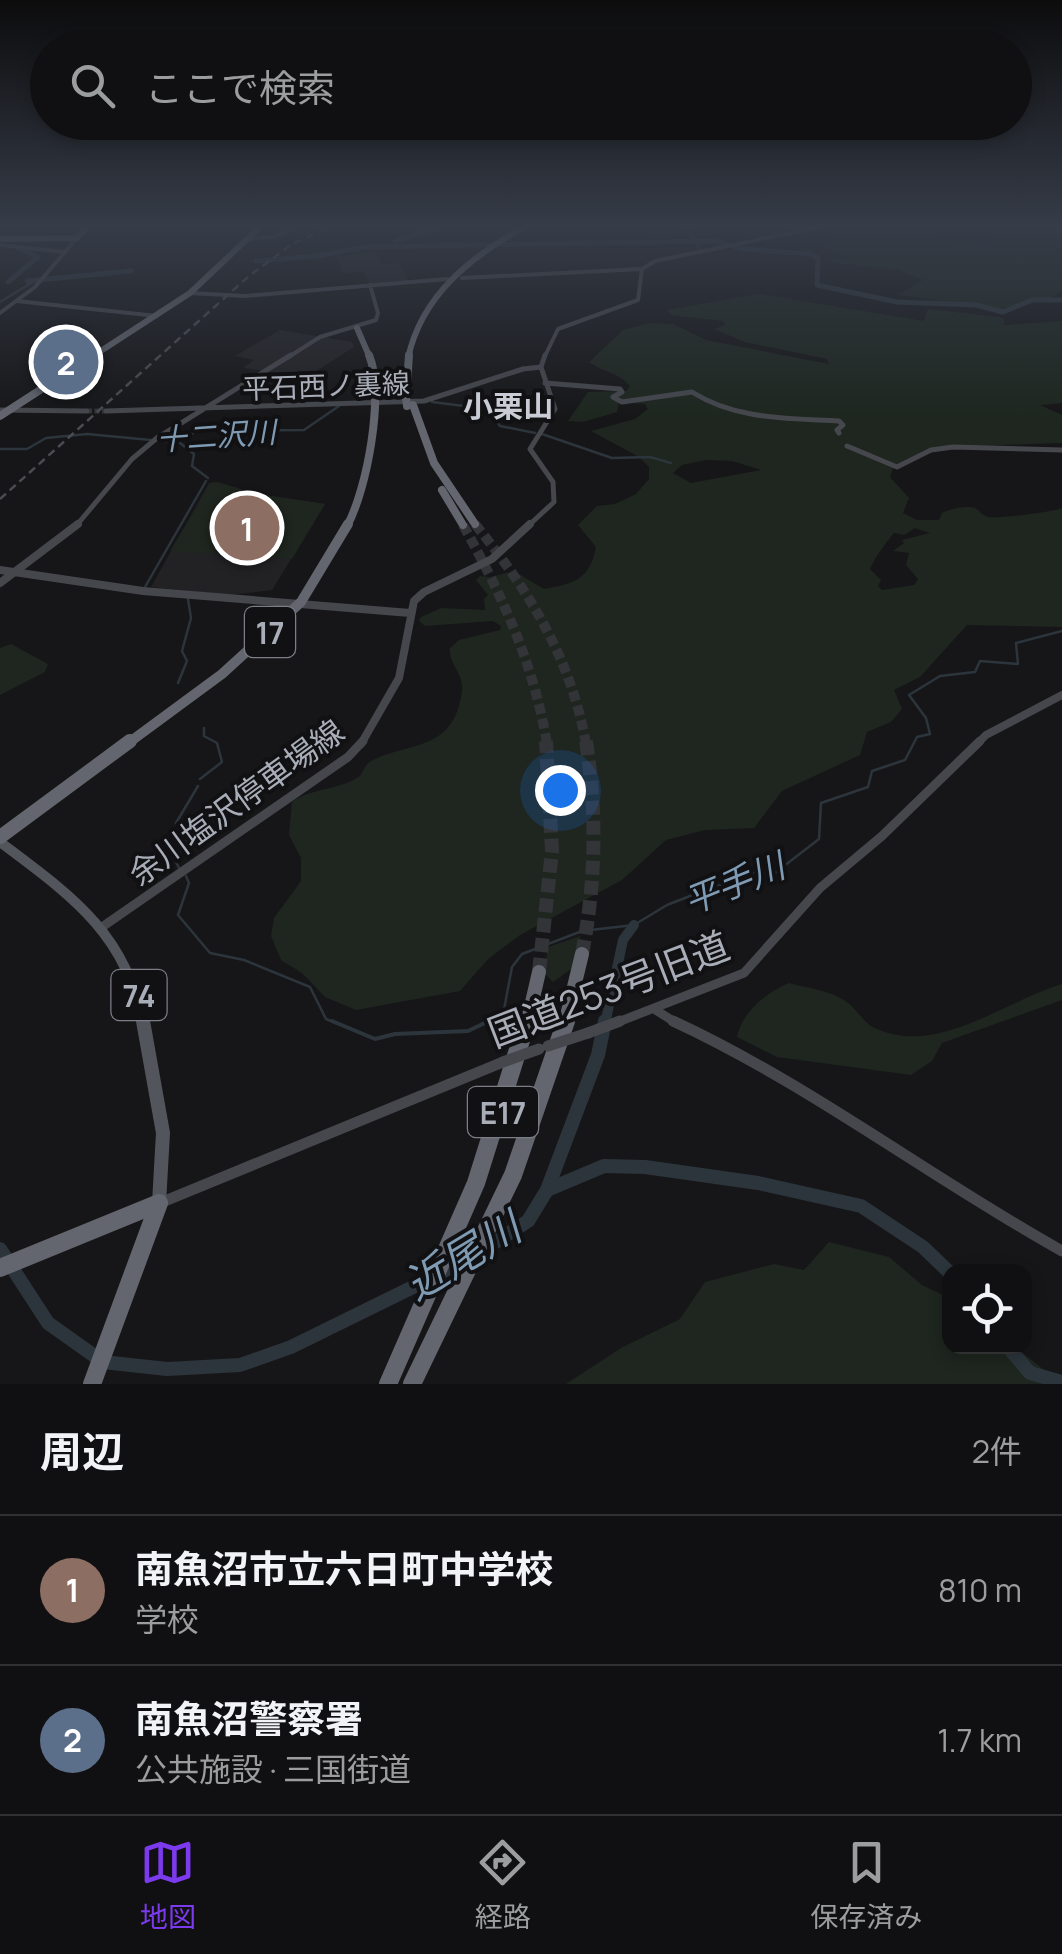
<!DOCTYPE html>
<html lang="ja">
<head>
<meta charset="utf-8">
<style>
  :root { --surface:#101012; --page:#19191b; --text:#f1f3f6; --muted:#9c9d9f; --line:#303032; --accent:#7c3aed }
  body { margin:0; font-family:Manrope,"Noto Sans JP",sans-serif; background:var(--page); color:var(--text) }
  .controls { position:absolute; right:30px; bottom:30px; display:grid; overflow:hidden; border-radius:20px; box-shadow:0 5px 15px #0003 }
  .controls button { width:90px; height:90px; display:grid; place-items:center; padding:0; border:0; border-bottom:2px solid var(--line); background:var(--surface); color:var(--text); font:50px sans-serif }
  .you { position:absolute; left:560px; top:790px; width:35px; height:35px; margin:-25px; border:8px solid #fff; border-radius:50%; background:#1a73e8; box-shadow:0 0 0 15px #1a73e833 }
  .badge { display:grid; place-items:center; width:65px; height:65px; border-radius:50%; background:var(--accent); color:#fff; font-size:32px; font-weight:700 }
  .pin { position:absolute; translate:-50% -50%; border:5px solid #fff; box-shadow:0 2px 10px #0006 }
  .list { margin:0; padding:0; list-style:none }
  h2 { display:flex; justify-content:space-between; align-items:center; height:130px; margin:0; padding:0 40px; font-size:42px }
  h2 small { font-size:32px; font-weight:400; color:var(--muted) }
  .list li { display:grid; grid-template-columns:65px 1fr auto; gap:30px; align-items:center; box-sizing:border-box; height:150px; padding:0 40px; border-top:2px solid var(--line) }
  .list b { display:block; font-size:38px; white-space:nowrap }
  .list p { margin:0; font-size:32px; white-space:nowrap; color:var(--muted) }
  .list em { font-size:32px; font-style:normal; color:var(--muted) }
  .icon { flex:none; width:55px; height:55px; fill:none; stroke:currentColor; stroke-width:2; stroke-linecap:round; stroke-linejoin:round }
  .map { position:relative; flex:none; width:1062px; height:1384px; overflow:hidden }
  .search { position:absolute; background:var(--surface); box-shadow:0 5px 15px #0003; left:30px; right:30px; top:30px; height:110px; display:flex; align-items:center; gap:25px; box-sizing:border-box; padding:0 35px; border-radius:55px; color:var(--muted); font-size:38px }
  .sheet { height:430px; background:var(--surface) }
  nav { display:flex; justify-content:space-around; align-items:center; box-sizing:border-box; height:140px; border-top:2px solid var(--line); background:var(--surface); font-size:28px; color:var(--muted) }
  nav a { display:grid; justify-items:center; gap:5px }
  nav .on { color:var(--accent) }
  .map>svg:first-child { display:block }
  .built { fill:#222225 }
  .green { fill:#1e261f; fill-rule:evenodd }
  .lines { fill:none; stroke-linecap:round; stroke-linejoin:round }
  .stream-far1 { stroke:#2c353c; stroke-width:2.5 }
  .stream { stroke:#2c353c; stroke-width:4 }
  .river-far2 { stroke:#2c353c; stroke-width:5 }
  .river-far1 { stroke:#2c353c; stroke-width:10 }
  .river { stroke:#2c353c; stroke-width:14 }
  .secondary-tunnel { stroke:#333438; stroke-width:5; stroke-dasharray:5 2.5; stroke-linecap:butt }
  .highway-tunnel-far1 { stroke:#333438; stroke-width:10; stroke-dasharray:10 5; stroke-linecap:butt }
  .highway-tunnel { stroke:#333438; stroke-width:14; stroke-dasharray:14 6; stroke-linecap:butt }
  .secondary-far4 { stroke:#45474d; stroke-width:4 }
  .secondary-far3 { stroke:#45474d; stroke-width:5 }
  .secondary-far2 { stroke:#45474d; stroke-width:8 }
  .secondary-far1 { stroke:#45474d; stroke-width:9 }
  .secondary { stroke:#45474d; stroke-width:11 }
  .primary-far1 { stroke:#53555c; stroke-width:10 }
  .primary { stroke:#53555c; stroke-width:14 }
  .highway-far4 { stroke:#63666e; stroke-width:6 }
  .highway-far3 { stroke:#63666e; stroke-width:8 }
  .highway-far2 { stroke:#63666e; stroke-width:10 }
  .highway-far1 { stroke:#63666e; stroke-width:14 }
  .highway { stroke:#63666e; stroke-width:18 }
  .rail { stroke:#4a4c52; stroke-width:2.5; stroke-dasharray:8 5; stroke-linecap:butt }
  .secondary-bridge { stroke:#45474d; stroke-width:11 }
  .highway-bridge { stroke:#63666e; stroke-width:8 }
  .labels { text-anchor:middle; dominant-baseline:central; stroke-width:8; stroke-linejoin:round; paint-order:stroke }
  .far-street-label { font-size:28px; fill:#a8adb8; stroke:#111113 }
  .far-neighbourhood-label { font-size:30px; font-weight:bold; fill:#c9ccd4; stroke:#111113 }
  .far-water-label { font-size:30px; font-style:italic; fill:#7f9bb3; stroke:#111113 }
  .shield { fill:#111113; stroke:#7b7e86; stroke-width:2.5 }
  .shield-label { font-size:30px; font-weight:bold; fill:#a8adb8 }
  .street-label { font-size:32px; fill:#a8adb8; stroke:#111113 }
  .water-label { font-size:35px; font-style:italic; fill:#7f9bb3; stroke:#111113 }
  .near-street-label { font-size:38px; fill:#a8adb8; stroke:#111113 }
  .near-water-label { font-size:42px; font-style:italic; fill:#7f9bb3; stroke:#111113 }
</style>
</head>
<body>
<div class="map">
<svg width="1062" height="1384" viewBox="0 0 1062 1384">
  <rect width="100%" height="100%" fill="#161618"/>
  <path class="built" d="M375 252 382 264 399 263 408 282 370 285 364 272 343 273 336 256Z
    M280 330 352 342 354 347 307 377 243 368 254 360 235 356Z
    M218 482 258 494 325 504 272 590 230 595 151 587 209 483Z"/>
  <path class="green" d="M1047 226H1062V291L1051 298 1031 299 1002 309 898 295 923 280 898 270 835 263 832 260 850 258 821 247 840 232 890 233 991 245 988 240 1052 231Z
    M759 294 924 321 928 309 998 317 1004 319V325L1062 321V403L1040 405 1062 415V443L936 447C918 450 910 463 894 465L890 477 909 498 903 513 917 520H939L942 513C950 509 966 505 975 508 980 511 983 516 988 517 997 519 1054 512 1062 508V627L967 625 920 677 894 690 902 709 891 722 867 732 860 755 782 791 754 828 705 830 666 840 622 880 520 935 488 959 460 991 356 1010 325 997 302 973 281 960 271 936 274 918 301 881V858L289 835 292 802C311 788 338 790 357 778 365 773 363 765 371 761 411 741 454 752 462 691 464 674 448 663 450 648L459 640 500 630 501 626 493 621 425 626 419 621 421 617 441 608 485 610 484 599 488 595 476 580 480 576 490 577 514 571 544 589C574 584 590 579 596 547L578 525 597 506 615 504 636 494 649 479V467L639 457 591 431 635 419 648 409 645 404 619 402 617 412 583 422 568 421 588 392 626 391 630 386C620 373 603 372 589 362L623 330 650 323 673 324 706 340 829 364 827 359 745 342 714 329 725 325 724 321 671 315 667 310ZM706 460 732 461 761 470 691 483 673 473 682 465ZM915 528 930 533 902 540 904 543 893 551 909 553 906 565 918 579 914 585 882 590 878 586 881 580 870 569C874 559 887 541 894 533L904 535Z
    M212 482 258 494 325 504 292 559 170 551Z
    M11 644 48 664 45 672 0 695V648Z
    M580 936 574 967 553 982 544 973 548 947Z
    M789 983C807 988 834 991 848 1003 858 1011 865 1025 877 1029 939 1056 1004 1001 1062 984V1000L942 1043 932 1061 911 1075 777 1057 737 1037C741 1013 768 991 789 983Z
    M829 1242 889 1257 922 1285 949 1298 950 1346 1015 1347 1062 1384H566L621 1348 680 1319 705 1282 774 1264 804 1270Z"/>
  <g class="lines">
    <path class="stream-far1" d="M686 226 700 250
      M0 302 38 279
      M432 402 488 409 500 426 535 433
      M542 434 612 458 650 457 671 463
      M180 443 194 454 192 466 208 478
      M0 449H27L46 438 87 434 172 442 197 431 304 430 339 406
      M145 587 206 481
      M178 683 187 661 182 651 191 618 188 599
      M200 779 222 762 217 743 204 736V728
      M179 868 176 862 188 838 176 823 198 786
      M186 876 189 883 178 915 210 953 244 960 310 987 326 1019 338 1024
      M483 1024 503 1015 512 967 522 954 582 931 634 925 667 905 713 887 743 880 754 873H775L819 839 821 803 868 787 872 771 905 760 917 737 930 734 926 718 909 695 940 676 975 672 980 661 1018 664 1016 643 1062 631"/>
    <path class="stream" d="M332 1021 375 1039 395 1034 468 1031 489 1021"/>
    <path class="river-far2" d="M395 241 444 226
      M364 247 716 241 742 249 810 254 818 258 817 285 897 302 976 305 1003 312 1032 300H1062
      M256 261 318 256 370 246
      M27 281 131 271
      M8 282 38 257 18 248"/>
    <path class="river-far1" d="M605 1024 623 940 634 925"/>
    <path class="river" d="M547 1190 598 1055 605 1021
      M0 1249 48 1323 103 1362 167 1369 240 1365 291 1347 468 1260 528 1221 547 1190 604 1166 645 1167 758 1183 861 1206 923 1247 950 1273
      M1007 1346 1030 1373 1062 1382"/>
    <path class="secondary-tunnel" d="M87 411H106"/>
    <path class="highway-tunnel-far1" d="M475 524C529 591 571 658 586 744
      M463 525C502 595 534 664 547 744"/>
    <path class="highway-tunnel" d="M582 954C596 882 597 814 586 741
      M539 972 552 851 546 741"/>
    <path class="secondary-far4" d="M248 239 274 237 300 226
      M0 245 64 252
      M642 269 655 261 824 226
      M462 278 642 269
      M190 293 245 296 447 279
      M17 301 157 316
      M0 313 35 287 77 238
      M287 358 320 337 376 320 378 313 370 285
      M544 358 558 329 638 300 642 269"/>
    <path class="secondary-far3" d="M541 367 545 355
      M545 383 620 389 622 392 613 397 622 402 692 392C736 420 788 418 839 421L843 425 837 430 839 433
      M0 410 87 411
      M106 411 424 401 523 369 541 367
      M847 446 897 467 931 450 953 447 1062 450
      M76 526 132 459 157 438 291 355
      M528 526 554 502 553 482 530 449 555 409 541 367"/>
    <path class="secondary-far2" d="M0 570 143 591 410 613
      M0 583 78 524
      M361 744 399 678 414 601 424 592 492 559 530 524
      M977 744 986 735 1062 695"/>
    <path class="secondary-far1" d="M102 927 348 757 363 741
      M654 1009 678 1024
      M613 1024 744 973 820 888 882 836 980 741"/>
    <path class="secondary" d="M673 1021C809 1084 931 1178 1062 1251
      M588 1033 620 1021
      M160 1203 503 1062"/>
    <path class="primary-far1" d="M0 842C69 894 127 933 143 1024"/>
    <path class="primary" d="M143 1021 163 1133 159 1203"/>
    <path class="highway-far4" d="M0 239 77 238 88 226
      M357 328 370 358
      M90 358 190 293 261 226
      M408 358C422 294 472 256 526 226"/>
    <path class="highway-far3" d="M406 397 409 355
      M413 405 434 463 475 524
      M0 416 94 355
      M442 490 463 525
      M347 526C367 490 385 393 369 355"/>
    <path class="highway-far2" d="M127 744 222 674 301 602 348 524"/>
    <path class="highway-far1" d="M0 837 130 741
      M527 1024 539 972
      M565 1024 582 954"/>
    <path class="highway" d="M0 1268 159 1203
      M92 1384 159 1203
      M388 1384 476 1183 527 1021
      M412 1384 513 1175 566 1021"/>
    <path class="rail" d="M0 499 249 276 291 245 331 226"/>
    <path class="secondary-bridge" d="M548 1046 588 1033
      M503 1062 539 1049"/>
    <path class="highway-bridge" d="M406 397 407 406"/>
  </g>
  <linearGradient id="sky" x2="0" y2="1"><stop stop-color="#0c0c0d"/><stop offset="0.54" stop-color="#363c48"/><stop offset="1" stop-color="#363c48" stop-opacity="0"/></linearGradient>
  <rect width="1062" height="419" fill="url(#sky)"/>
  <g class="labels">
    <g class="far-street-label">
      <text transform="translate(326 385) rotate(-2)">平石西ノ裏線</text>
    </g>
    <g class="far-neighbourhood-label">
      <text x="508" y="405">小栗山</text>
    </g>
    <g class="far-water-label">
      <text transform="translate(216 435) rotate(-4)">十二沢川</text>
    </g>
    <g class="shield">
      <rect x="245" y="607" width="50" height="50" rx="8"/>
      <rect x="111.5" y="970" width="55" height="50" rx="8"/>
      <rect x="468" y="1087" width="70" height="50" rx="8"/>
    </g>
    <g class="shield-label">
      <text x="270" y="632">17</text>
      <text x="139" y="995">74</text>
      <text x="503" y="1112">E17</text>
    </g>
    <g class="street-label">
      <text transform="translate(236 802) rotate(-36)">余川塩沢停車場線</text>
    </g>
    <g class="water-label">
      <text transform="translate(734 883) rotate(-22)">平手川</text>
    </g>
    <g class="near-street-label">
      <text transform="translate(608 988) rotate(-21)">国道253号旧道</text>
    </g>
    <g class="near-water-label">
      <text transform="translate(462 1255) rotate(-31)">近尾川</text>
    </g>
  </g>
</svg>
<div class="controls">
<button><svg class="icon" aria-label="locate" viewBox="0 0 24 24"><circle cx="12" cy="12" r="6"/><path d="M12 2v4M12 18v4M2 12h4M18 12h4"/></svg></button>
</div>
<div class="you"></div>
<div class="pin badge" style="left:247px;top:528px;background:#8d6e63">1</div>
<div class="pin badge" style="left:66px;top:362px;background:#5c6f8a">2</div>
<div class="search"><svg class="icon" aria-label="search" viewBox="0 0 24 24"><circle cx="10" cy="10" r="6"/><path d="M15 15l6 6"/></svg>ここで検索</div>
</div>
<section class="sheet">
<h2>周辺<small>2件</small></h2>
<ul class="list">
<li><span class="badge" style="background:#8d6e63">1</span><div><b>南魚沼市立六日町中学校</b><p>学校</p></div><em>810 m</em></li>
<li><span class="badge" style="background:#5c6f8a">2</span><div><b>南魚沼警察署</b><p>公共施設 · 三国街道</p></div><em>1.7 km</em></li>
</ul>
</section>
<nav>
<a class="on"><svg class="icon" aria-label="map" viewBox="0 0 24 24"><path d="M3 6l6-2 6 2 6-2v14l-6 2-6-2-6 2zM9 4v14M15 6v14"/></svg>地図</a>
<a><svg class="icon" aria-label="directions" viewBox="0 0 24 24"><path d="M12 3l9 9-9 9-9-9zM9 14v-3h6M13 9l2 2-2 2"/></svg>経路</a>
<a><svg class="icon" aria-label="saved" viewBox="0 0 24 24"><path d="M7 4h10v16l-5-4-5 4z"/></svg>保存済み</a>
</nav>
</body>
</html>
